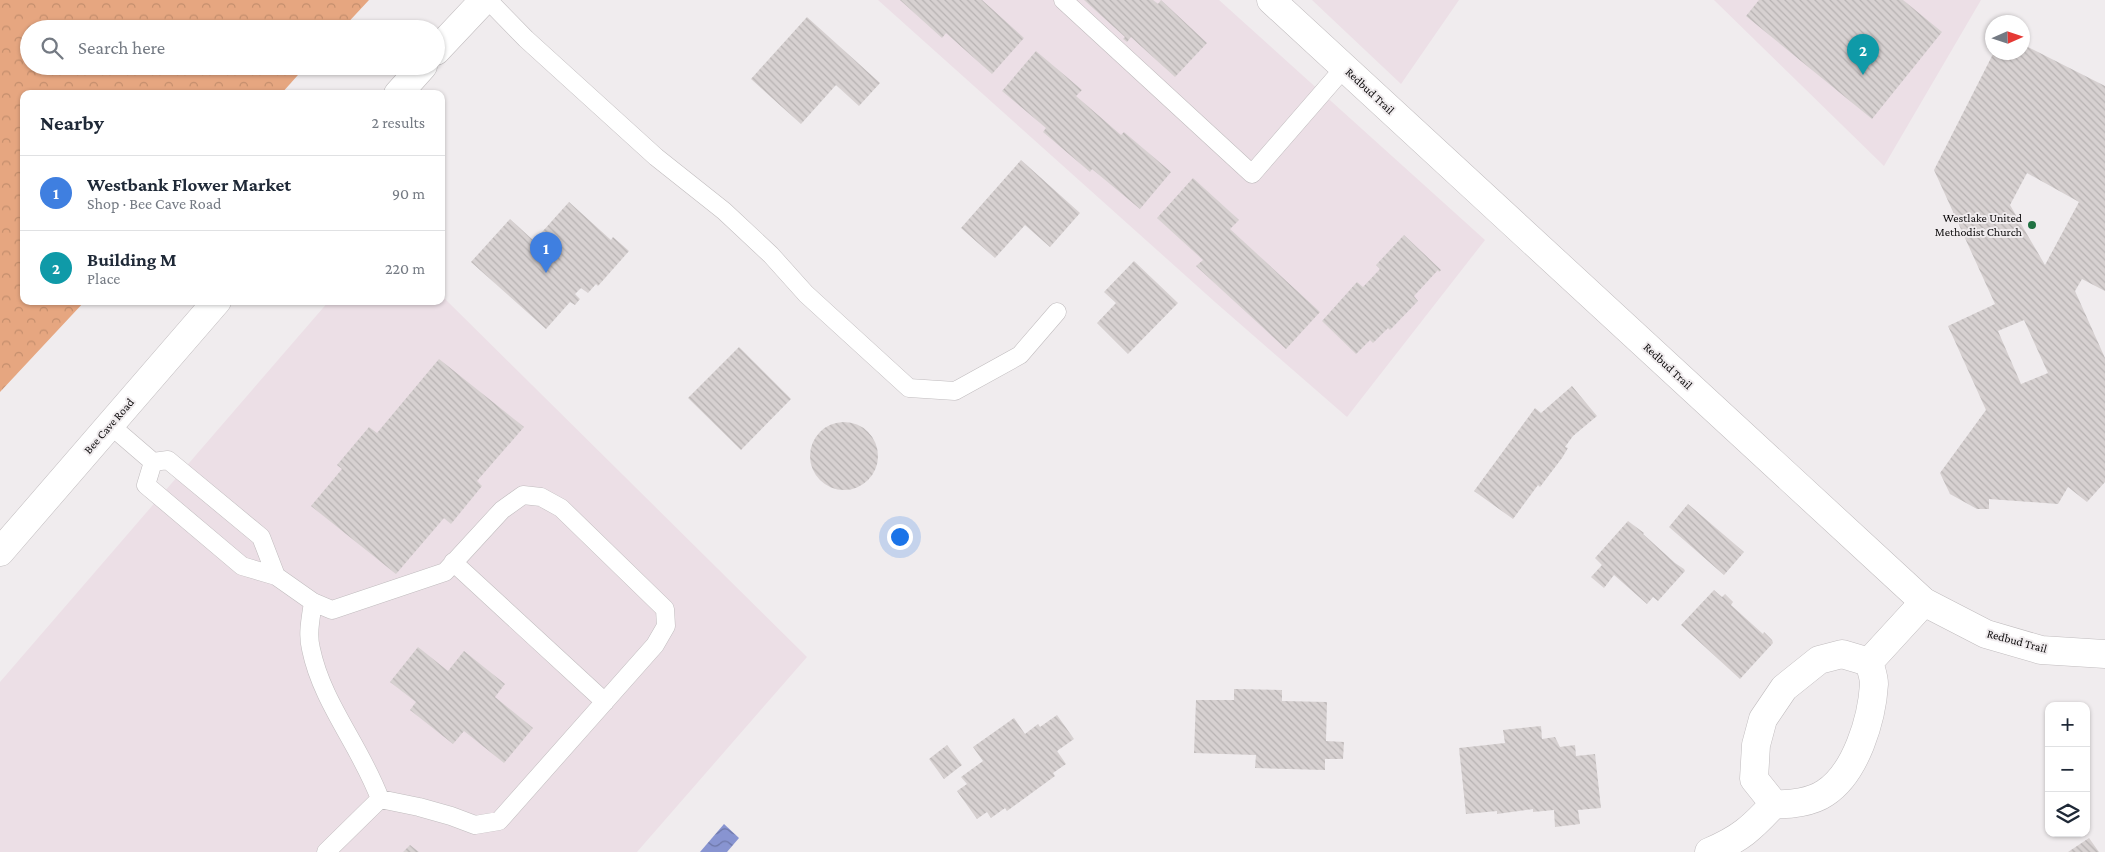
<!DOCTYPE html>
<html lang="en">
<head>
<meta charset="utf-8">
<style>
  :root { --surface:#fff; --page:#f2f2f3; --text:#1f2937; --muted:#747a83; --line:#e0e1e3; --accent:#db2777 }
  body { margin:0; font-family:"Crimson Pro",serif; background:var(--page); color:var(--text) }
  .controls { position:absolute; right:15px; bottom:15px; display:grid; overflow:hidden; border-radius:10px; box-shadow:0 1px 4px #0004 }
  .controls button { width:45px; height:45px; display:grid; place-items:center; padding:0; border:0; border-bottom:1px solid var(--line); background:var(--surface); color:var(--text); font:25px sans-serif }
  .compass { position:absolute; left:1985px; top:15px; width:45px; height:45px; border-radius:50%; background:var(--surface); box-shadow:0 1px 4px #0004; rotate:87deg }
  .you { position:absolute; left:899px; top:536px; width:18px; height:18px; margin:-12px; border:4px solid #fff; border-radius:50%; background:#1a73e8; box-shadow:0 0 0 8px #1a73e833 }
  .badge { display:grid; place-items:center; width:32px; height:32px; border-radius:50%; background:var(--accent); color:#fff; font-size:16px; font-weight:700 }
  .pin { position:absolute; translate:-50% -41px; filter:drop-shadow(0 1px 2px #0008) }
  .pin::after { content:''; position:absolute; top:26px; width:18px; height:15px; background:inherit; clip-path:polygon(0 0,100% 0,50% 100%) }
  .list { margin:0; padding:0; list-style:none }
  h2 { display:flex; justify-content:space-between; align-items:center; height:65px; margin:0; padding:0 20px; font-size:21px }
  h2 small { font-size:16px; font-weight:400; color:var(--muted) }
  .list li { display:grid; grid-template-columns:32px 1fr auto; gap:15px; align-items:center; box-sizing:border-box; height:75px; padding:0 20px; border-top:1px solid var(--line) }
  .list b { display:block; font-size:19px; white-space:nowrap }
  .list p { margin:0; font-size:16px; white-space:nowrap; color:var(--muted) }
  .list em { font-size:16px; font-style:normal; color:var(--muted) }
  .icon { flex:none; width:28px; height:28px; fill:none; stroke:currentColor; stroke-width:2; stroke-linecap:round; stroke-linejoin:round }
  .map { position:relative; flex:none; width:2105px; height:852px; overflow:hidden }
  .search { position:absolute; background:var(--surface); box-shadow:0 1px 4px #0004; left:20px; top:20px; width:425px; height:55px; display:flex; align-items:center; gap:12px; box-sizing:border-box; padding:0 18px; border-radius:28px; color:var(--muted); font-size:19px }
  .panel { position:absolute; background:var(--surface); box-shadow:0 1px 4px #0004; left:20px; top:90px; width:425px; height:215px; border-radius:10px }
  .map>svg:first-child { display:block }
  .built { fill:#ecdfe6 }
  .forest { fill:url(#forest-crowns) }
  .water { fill:url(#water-waves) }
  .building { fill:url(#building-back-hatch); fill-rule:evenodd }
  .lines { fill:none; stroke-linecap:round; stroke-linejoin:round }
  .service-casing { stroke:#c0bcbe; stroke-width:19 }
  .minor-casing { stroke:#c0bcbe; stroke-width:29 }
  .tertiary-casing { stroke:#c0bcbe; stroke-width:29 }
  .primary-casing { stroke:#c0bcbe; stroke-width:29 }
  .service { stroke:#fff; stroke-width:18 }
  .minor { stroke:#fff; stroke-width:28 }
  .tertiary { stroke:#fff; stroke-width:28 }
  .primary { stroke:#fff; stroke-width:28 }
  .poi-dot { fill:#207142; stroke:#f0ecee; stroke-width:2 }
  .labels { text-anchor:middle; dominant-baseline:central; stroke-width:4; stroke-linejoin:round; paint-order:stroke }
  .street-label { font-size:12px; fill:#0d0b0c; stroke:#f0ecee }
  .poi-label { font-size:12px; fill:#0d0b0c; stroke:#f0ecee; text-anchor:end }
</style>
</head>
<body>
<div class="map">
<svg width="2105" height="852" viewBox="0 0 2105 852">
  <defs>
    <pattern id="forest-crowns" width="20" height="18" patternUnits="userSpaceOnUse" patternTransform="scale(1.25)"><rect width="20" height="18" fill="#e6a680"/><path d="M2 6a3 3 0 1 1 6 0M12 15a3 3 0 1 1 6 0" fill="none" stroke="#c48e6d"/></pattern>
    <pattern id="water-waves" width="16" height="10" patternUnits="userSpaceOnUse" patternTransform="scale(1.25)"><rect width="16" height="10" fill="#8894d1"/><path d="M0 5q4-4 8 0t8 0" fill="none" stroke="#6e77a8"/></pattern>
    <pattern id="building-back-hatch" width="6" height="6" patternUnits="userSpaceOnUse" patternTransform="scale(1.25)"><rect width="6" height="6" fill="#d7d1d1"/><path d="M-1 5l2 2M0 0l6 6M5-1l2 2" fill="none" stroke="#b7b2b2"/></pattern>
  </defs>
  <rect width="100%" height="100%" fill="#f0ecee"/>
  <path class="built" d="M878 0H1219L1485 240 1347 417 1215 302Z
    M1312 0H1459L1401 84Z
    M1714 0H1981L1884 166Z
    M441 295 807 657 637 852H0V682L329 301H441Z"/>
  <path class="forest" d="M0 0H369L342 29H29V66H306L281 94H24V301H85L0 392Z"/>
  <path class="water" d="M724 824 739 838 727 852H700Z"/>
  <path class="building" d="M900 0H982L1024 38 992 74 946 33 942 38Z
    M1084 0H1153L1158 4 1161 0 1207 43 1175 77 1131 37 1127 42 1123 39 1125 37Z
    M1759 0H1903L1942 32 1872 119 1746 16Z
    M807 17 880 83 859 106 836 85 801 124 751 79Z
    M2022 44 2105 86V291L2082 279 2075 291 2105 358V482L2087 502 2068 487 2058 504 1989 499V509H1977L1950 494 1940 473 1986 410 1948 326 1995 304 1934 170 1994 52H2022ZM2027 173 2079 202 2045 265 2010 205ZM2024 320 2048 373 2021 384 1998 331Z
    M1036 51 1082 90 1076 96 1121 135 1124 132 1171 172 1140 209 1092 169 1090 172 1043 132 1046 128 1002 91Z
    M1021 160 1080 213 1050 247 1025 225 995 258 961 228Z
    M1193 178 1239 220 1230 229 1320 312 1286 349 1196 266 1203 260 1157 218Z
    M569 202 611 240 613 237 629 251 598 286 596 284 588 293 581 288 575 294 580 299 575 305 570 302 546 329 471 262 510 219 534 241Z
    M1404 235 1441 270 1439 272 1438 270 1414 296 1418 301 1390 330 1388 328 1373 343 1370 340 1356 354 1322 321 1357 282 1363 287 1380 269 1376 265Z
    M1134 261 1178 303 1128 354 1097 323 1116 303 1104 292Z
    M739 347 791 399 741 450 688 398Z
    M439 359 524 427 477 481 482 486 451 524 444 518 396 574 311 506 342 469 337 465 369 427 377 433Z
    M1572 386 1597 416 1573 436 1565 447 1568 448 1562 458 1540 487 1538 485 1513 519 1474 491 1535 408 1541 413Z
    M810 456a34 34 0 1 1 68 0a34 34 0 1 1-68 0Z
    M1688 504 1744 552 1724 575 1669 527Z
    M1628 521 1644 533 1643 534 1675 563 1684 569 1685 571 1658 601 1653 597 1647 604 1614 575 1604 588 1591 577 1602 565 1595 558Z
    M1714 590 1722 597 1725 594 1733 602 1731 605 1763 634 1764 632 1772 640 1773 643 1740 679 1681 625Z
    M418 647 448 671 464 651 505 684 495 697 533 728 504 763 464 731 453 744 410 710 416 702 390 682Z
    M1234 689 1282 690V701L1327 702 1326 741 1344 742 1343 759H1325V770L1255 768 1256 755 1194 753 1196 700H1234Z
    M1057 715 1074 739 1057 751 1066 764 1053 773 1055 776 1007 811 1005 808 991 818 987 812 977 819 957 791 967 784 961 777 983 761 973 747 1014 718 1025 734 1038 724 1040 727Z
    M1541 726 1542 739 1555 737 1560 747 1575 745 1576 756 1595 754 1601 808 1578 810 1580 824 1555 827 1554 810 1533 812V809L1497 814V811L1466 814 1459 748 1505 743 1503 730Z
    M947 745 962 765 944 779 929 759Z
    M2089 838 2099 852H2068Z
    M410 845 419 852H403Z"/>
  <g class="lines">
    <defs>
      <path id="service" d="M488 0 526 39 656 157 724 211 771 255 806 294 909 388 955 391 1020 355 1057 312
        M1063 0 1252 174 1344 68
        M110 425 153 462 168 460 261 537 276 576
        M153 462 146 485 242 566 276 576 313 602 332 610 445 572 502 510 523 495 541 497 561 508 665 609 666 626 655 645 499 821 475 825 451 816 419 807 380 799 326 852
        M453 562 605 702
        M313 602C311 617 307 634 311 649 322 703 361 747 380 799"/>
      <path id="minor" d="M1842 654 1869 662C1871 669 1874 677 1874 684 1872 719 1856 773 1825 793 1812 802 1790 805 1774 804L1754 779 1756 745 1763 719 1784 688 1819 660Z
        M1869 662 1924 602
        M1709 852C1740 839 1752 828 1774 804"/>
      <path id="tertiary" d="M1271 0 1924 602 1986 634 2041 650 2105 654"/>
      <path id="primary" d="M436 51 484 0
        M398 94 423 66
        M0 552 217 301"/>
    </defs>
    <use href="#service" class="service-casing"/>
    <use href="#minor" class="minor-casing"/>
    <use href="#tertiary" class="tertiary-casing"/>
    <use href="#primary" class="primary-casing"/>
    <use href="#service" class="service"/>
    <use href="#minor" class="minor"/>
    <use href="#tertiary" class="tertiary"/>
    <use href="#primary" class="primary"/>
  </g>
  <circle class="poi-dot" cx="2032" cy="225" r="5"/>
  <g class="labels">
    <g class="street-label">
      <text transform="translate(1370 91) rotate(43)">Redbud Trail</text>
      <text transform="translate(1668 366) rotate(43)">Redbud Trail</text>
      <text transform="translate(109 426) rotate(-49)">Bee Cave Road</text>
      <text transform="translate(2017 641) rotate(15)">Redbud Trail</text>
    </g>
    <g class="poi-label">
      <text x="2022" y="218">Westlake United<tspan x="2022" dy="14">Methodist Church</tspan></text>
    </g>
  </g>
</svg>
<div class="controls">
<button>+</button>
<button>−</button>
<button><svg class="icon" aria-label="layers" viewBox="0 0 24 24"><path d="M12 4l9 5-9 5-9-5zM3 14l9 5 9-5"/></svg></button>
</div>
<svg class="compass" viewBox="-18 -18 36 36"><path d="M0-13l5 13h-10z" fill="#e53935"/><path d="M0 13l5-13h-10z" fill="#747a83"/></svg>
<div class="you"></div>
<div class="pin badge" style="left:546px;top:273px;background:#3f7fe0">1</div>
<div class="pin badge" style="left:1863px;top:75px;background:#0f9aa8">2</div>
<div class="search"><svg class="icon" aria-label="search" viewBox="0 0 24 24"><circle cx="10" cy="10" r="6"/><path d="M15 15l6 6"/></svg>Search here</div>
<section class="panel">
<h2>Nearby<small>2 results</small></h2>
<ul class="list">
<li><span class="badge" style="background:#3f7fe0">1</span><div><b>Westbank Flower Market</b><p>Shop · Bee Cave Road</p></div><em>90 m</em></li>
<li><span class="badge" style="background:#0f9aa8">2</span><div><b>Building M</b><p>Place</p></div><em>220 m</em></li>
</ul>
</section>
</div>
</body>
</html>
